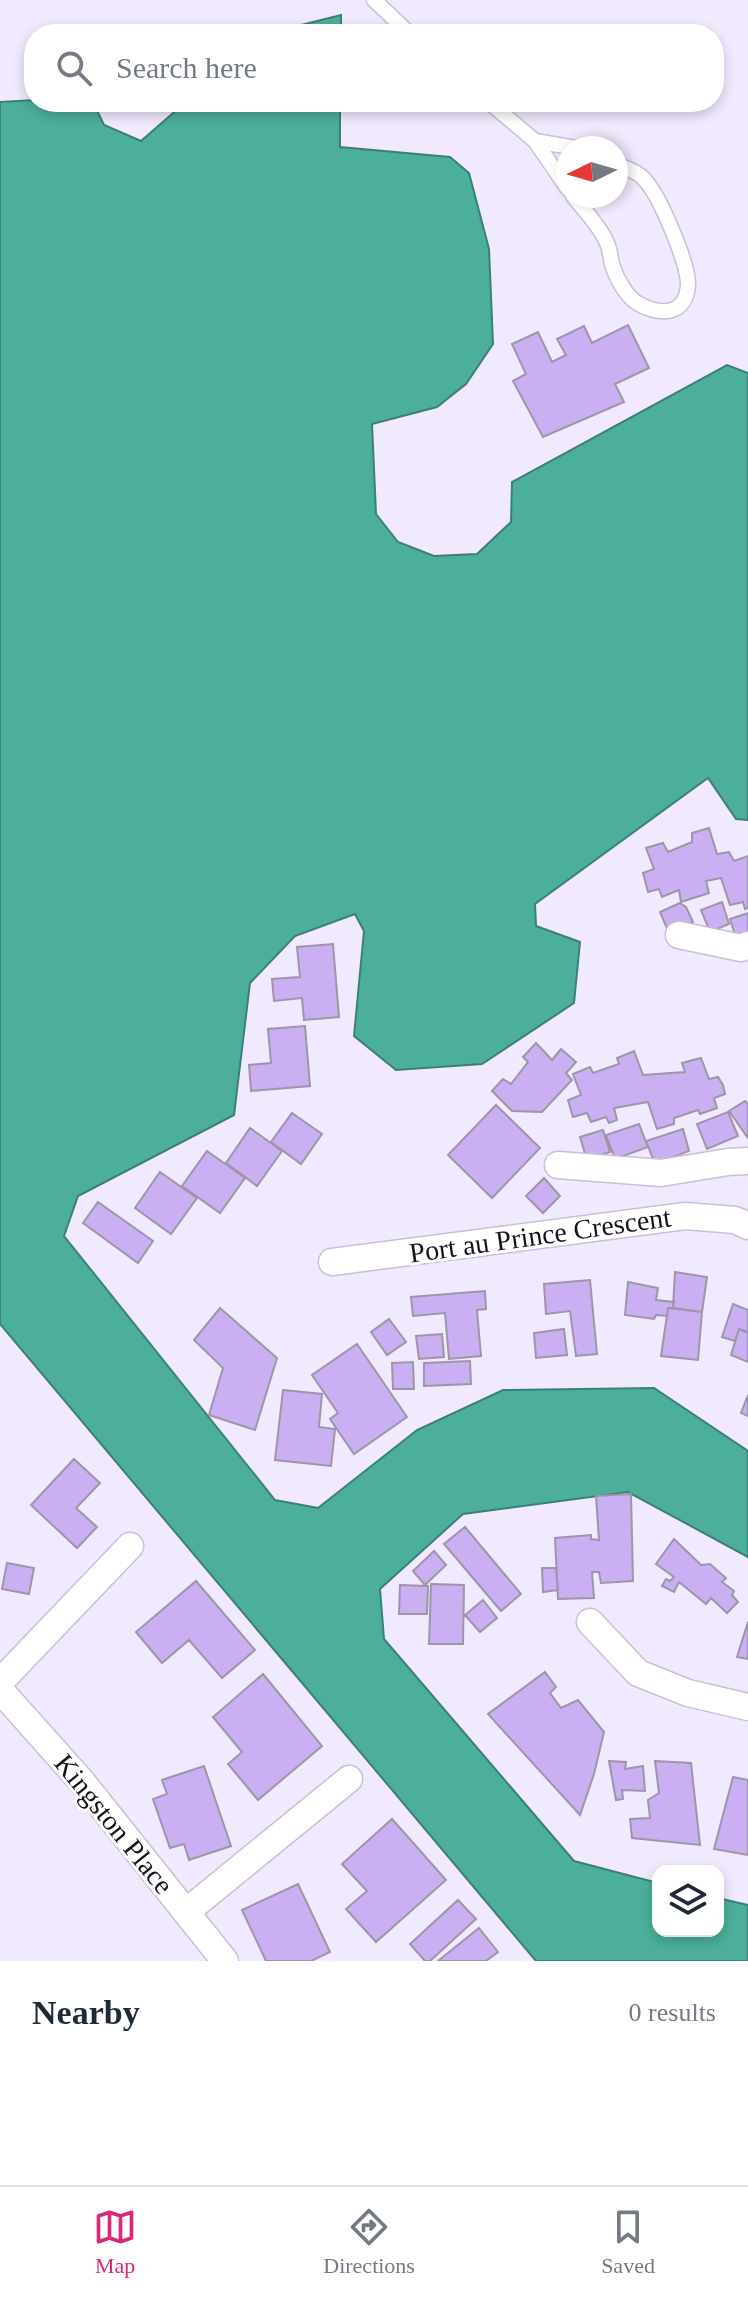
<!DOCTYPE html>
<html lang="en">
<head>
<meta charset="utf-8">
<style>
  :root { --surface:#fff; --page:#f6f6f7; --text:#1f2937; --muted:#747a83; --line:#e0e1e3; --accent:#db2777 }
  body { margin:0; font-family:Georgia,serif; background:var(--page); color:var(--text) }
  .controls { position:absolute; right:24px; bottom:24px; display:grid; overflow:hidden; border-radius:16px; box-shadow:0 4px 12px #0003 }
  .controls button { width:72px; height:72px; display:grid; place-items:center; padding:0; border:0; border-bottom:2px solid var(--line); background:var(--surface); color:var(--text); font:40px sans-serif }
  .compass { position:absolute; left:556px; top:136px; width:72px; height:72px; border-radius:50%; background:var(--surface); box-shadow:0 4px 12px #0003; rotate:265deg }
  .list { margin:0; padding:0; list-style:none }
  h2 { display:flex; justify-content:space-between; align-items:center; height:104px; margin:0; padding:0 32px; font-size:34px }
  h2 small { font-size:26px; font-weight:400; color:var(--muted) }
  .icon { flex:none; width:44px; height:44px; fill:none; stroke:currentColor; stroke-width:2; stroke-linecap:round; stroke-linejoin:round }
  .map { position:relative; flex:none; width:748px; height:1961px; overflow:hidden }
  .search { position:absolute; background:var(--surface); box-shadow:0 4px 12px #0003; left:24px; right:24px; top:24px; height:88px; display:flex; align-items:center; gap:20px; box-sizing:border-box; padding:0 28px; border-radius:32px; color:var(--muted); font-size:30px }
  .sheet { height:224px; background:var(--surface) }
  nav { display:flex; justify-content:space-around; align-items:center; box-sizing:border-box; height:112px; border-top:2px solid var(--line); background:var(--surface); font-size:22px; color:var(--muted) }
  nav a { display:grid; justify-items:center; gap:4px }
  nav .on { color:var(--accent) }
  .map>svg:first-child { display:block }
  .water { fill:#4caf9b; stroke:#3c8074; stroke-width:2 }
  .building { fill:#caaff2; stroke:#9d96a8; stroke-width:2 }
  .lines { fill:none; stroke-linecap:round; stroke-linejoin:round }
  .service-casing { stroke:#c8c0d4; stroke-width:17 }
  .minor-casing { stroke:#c8c0d4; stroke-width:29 }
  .service { stroke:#fff; stroke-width:14 }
  .minor { stroke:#fff; stroke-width:26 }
  .labels { text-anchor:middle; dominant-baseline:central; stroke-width:6; stroke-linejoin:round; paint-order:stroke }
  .street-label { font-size:28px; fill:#16131a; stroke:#fff }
</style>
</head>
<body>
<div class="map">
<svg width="748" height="1961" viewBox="0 0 748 1961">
  <rect width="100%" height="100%" fill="#f1e9fd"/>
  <path class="water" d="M341 15V34H269L273 32Z
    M34 100V102H93L104 125 141 141 172 114 183 102H340V147L450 157 469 173 489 249 493 344 466 384 437 407 372 424 376 514 398 542 434 556 477 554 511 522 512 482 727 365 748 373V820L736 819 708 778 535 904 536 926 580 942 574 1003 482 1064 396 1070 354 1036 364 931 355 914 295 936 250 983 234 1115 78 1196 64 1236 275 1500 318 1508 417 1430 503 1390 654 1388 748 1451V1557L628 1492 463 1514 380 1589 384 1639 574 1861 658 1883V1931H718V1898L748 1905V1961H536L0 1324V102Z"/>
  <path class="building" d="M628 325 649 368 615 384 624 402 543 437 513 381 526 374 512 344 538 332 552 362 566 355 557 339 584 326 592 343Z
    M709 828 717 854 729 852 734 861 748 856V908L745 909 743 902 730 905 721 878 706 881 709 893 681 902 679 890 662 897 659 889 648 892 643 873 654 869 646 848 663 843 668 852 692 842V833Z
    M722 902 729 924 710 932 701 910Z
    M680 903 686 907 693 922 669 933 660 912Z
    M748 913V937L737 941 730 919Z
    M333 944 339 1017 304 1020 302 998 274 1001 272 979 300 977 297 947Z
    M305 1026 310 1086 251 1091 249 1065 271 1063 268 1029Z
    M536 1043 552 1060 561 1049 576 1062 566 1073 572 1080 542 1112 512 1111 492 1091 503 1079 511 1084 528 1062 523 1057Z
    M634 1051 643 1075 685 1072 682 1063 701 1058 709 1079 718 1077 723 1085 725 1094 714 1098 717 1108 700 1114 698 1110 674 1118V1124L657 1129 648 1102 614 1108 617 1120 609 1123 606 1117 591 1122 587 1113 573 1117 568 1100 581 1095 573 1074 590 1067 593 1073 619 1064 617 1058Z
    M745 1101 748 1104V1138L729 1111Z
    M496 1105 540 1148 492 1198 448 1155Z
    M728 1112 738 1136 707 1149 697 1124Z
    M292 1113 322 1134 301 1164 271 1142Z
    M639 1124 648 1147 615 1159 606 1135Z
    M250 1128 282 1151 257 1186 226 1163Z
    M683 1129 689 1151 655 1164 646 1141Z
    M603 1130 610 1152 587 1160 580 1137Z
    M207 1151 245 1178 220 1213 182 1186Z
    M160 1172 197 1198 171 1234 135 1208Z
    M544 1178 560 1196 543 1213 526 1196Z
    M98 1202 153 1241 138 1263 83 1223Z
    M675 1272 707 1277 702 1312 673 1308Z
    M590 1280 597 1354 576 1356 570 1311 546 1314 544 1284Z
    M628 1282 658 1288 656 1300 674 1302 673 1308H668L667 1316 656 1315 654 1319 625 1315Z
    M485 1291 486 1309 477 1310 481 1356 449 1359 445 1313 413 1316 411 1297Z
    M733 1304 748 1310V1332L739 1329 735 1341 722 1337Z
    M220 1308 277 1358 255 1430 209 1415 223 1368 194 1340Z
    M668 1308 702 1312 698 1360 661 1356Z
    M389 1319 406 1342 387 1355 371 1332Z
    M564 1329 567 1355 536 1358 534 1333Z
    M739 1329 748 1333V1362L731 1355Z
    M442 1334 444 1357 419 1359 416 1336Z
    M357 1344 407 1417 354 1454 330 1419 338 1413 312 1375Z
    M470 1361 471 1384 424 1386V1363Z
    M413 1362 414 1389H393L392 1363Z
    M283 1390 322 1394 319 1427 335 1429 331 1466 275 1460Z
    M748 1395V1416L741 1413Z
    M74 1459 100 1483 76 1508 97 1527 77 1548 31 1505Z
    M631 1494 633 1581 601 1583 599 1572H592L594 1598 558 1599 555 1538 591 1535V1539L599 1540 596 1496Z
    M465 1527 521 1594 501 1611 444 1544Z
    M674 1539 701 1565 710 1564 726 1578 722 1582 734 1591 732 1595 738 1602 727 1613 711 1598 706 1604 679 1582 674 1592 662 1586 666 1579 670 1581 674 1577 656 1564Z
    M434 1551 446 1565 425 1585 413 1571Z
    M7 1563 34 1568 29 1594 2 1589Z
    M542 1568H556L558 1590 543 1592Z
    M196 1581 255 1650 222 1678 189 1640 162 1663 136 1632Z
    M431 1584 464 1585 463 1644H429Z
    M400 1585 428 1586 427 1614H399Z
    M483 1600 497 1618 480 1632 465 1615Z
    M748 1622V1659L737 1657Z
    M545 1672 556 1687 550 1693 561 1708 578 1700 604 1732 594 1774 580 1815 488 1714Z
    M263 1674 322 1746 258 1800 228 1764 242 1752 213 1717Z
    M609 1761 626 1762 625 1769 643 1766 645 1791 622 1790 623 1799 616 1800Z
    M655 1761 691 1763 700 1845 632 1838 630 1819 650 1818 648 1800 659 1793Z
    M204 1766 231 1846 189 1860 184 1844 170 1848 153 1799 167 1794 162 1780Z
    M733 1777 748 1780V1855L714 1849Z
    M392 1819 446 1880 376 1942 346 1909 367 1891 342 1864Z
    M298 1884 330 1952 311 1961H266L242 1910Z
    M458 1900 476 1919 430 1961H425L410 1944Z
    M479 1928 498 1952 486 1961H438Z"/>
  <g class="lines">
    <defs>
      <path id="service" d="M374 0 410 34
        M489 102 535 141 568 189
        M535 141 576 148
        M573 196C584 210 599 225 606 241 610 248 610 256 612 264 616 278 627 298 639 304 661 316 686 315 688 285 689 265 659 193 643 178 637 171 624 168 616 164"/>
      <path id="minor" d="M679 935 741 948 748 945
        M558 1165 661 1173 728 1162 748 1161
        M332 1262 685 1216 735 1220 748 1226
        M590 1622 638 1673 688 1693 748 1707
        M0 1682 130 1546
        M0 1690 83 1783 225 1961
        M186 1912 349 1779"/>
    </defs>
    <use href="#service" class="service-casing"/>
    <use href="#minor" class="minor-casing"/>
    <use href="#service" class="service"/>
    <use href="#minor" class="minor"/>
  </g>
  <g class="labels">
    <g class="street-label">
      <text transform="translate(540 1235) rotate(-8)">Port au Prince Crescent</text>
      <text transform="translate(114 1824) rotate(51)">Kingston Place</text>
    </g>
  </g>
</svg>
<div class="controls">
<button><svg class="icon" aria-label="layers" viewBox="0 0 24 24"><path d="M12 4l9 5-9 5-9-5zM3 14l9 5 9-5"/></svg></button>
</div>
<svg class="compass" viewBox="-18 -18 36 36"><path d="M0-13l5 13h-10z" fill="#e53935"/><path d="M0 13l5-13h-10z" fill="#747a83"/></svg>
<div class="search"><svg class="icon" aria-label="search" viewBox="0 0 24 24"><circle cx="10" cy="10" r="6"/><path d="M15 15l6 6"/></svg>Search here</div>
</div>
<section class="sheet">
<h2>Nearby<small>0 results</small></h2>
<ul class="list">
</ul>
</section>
<nav>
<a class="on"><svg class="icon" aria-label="map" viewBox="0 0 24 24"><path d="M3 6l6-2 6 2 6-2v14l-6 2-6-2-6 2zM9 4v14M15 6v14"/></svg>Map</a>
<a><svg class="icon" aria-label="directions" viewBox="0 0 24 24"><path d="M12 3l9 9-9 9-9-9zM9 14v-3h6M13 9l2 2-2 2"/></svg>Directions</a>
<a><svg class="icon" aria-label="saved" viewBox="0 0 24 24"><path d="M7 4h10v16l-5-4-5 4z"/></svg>Saved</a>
</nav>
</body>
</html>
